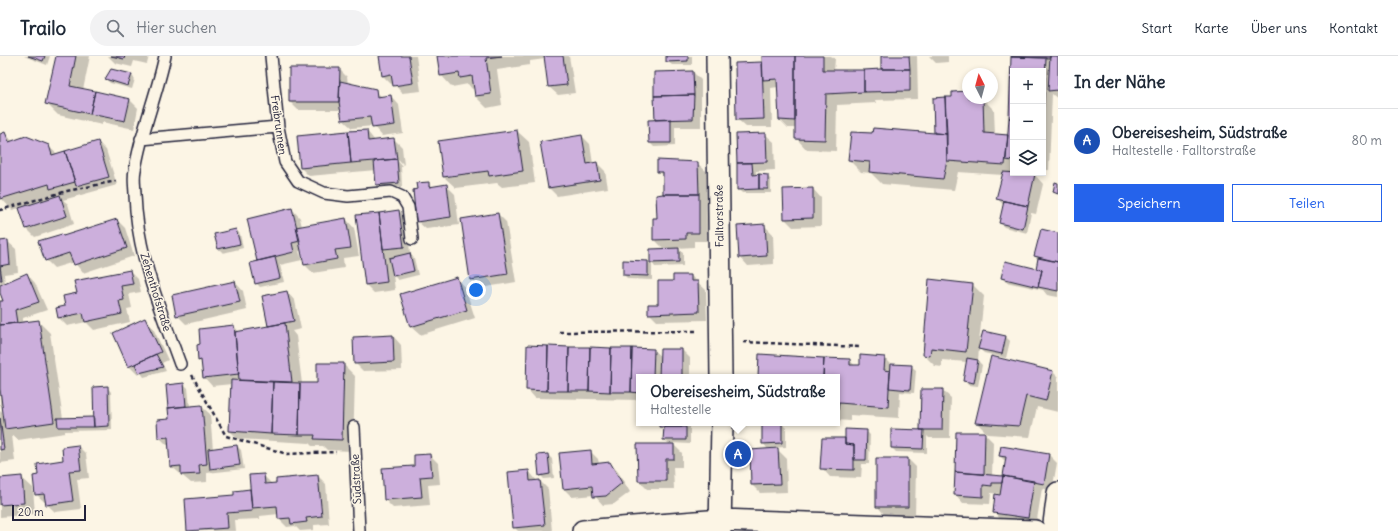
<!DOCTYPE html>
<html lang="de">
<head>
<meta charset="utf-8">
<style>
  :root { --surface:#fff; --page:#f2f2f3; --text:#1f2937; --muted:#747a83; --line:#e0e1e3; --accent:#2563eb }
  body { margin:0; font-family:Delius,sans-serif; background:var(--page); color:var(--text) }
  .controls { position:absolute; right:12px; top:12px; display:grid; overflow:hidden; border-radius:0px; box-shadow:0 2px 6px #0003 }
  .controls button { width:36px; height:36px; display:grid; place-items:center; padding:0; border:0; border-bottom:1px solid var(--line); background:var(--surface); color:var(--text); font:20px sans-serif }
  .compass { position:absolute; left:962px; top:12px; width:36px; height:36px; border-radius:50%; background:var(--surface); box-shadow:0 2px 6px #0003; rotate:354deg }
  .scale { position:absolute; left:12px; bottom:10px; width:74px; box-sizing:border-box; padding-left:4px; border:2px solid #22223b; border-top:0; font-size:11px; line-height:14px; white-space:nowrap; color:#22223b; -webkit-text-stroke:3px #fcf5e5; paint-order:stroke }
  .you { position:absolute; left:476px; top:234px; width:14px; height:14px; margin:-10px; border:3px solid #fff; border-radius:50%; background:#1a73e8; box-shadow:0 0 0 6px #1a73e833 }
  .badge { display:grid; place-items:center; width:26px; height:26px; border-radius:50%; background:var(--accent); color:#fff; font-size:13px; font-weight:700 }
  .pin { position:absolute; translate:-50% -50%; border:2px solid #fff; box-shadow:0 1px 4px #0006 }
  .popup { position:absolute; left:636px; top:318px; width:204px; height:52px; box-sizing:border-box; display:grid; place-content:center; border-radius:0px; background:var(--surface); filter:drop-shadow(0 1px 3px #0005); font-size:13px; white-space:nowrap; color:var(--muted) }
  .popup b { font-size:15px; color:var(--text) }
  .popup::after { content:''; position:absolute; left:50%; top:100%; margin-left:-8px; border:8px solid transparent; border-top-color:var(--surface) }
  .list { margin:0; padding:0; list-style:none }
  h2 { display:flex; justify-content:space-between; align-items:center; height:52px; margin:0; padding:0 16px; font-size:17px }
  h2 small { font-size:13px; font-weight:400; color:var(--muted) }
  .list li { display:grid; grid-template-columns:26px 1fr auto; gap:12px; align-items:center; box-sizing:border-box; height:64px; padding:0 16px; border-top:1px solid var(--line) }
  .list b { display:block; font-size:15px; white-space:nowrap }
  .list p { margin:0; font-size:13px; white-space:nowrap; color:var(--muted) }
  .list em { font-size:13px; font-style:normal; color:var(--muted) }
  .actions { display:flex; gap:8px; padding:12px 16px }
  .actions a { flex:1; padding:9px 0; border:1px solid var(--accent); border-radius:0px; text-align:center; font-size:14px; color:var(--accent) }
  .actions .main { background:var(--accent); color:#fff }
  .icon { flex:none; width:22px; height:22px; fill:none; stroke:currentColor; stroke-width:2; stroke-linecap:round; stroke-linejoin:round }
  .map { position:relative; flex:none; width:1058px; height:475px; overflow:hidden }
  header { display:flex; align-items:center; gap:24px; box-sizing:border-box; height:56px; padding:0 20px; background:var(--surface); border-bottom:1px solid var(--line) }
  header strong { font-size:19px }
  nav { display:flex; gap:22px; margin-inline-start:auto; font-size:14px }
  .search { width:280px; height:36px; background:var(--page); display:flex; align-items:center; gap:10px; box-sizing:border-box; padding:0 14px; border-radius:22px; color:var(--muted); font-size:15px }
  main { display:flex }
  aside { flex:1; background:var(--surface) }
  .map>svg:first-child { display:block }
  .shadow { fill:#0003 }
  .building { fill:#ccafdc; stroke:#22223b }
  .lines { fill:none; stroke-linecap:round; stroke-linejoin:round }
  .lane-casing { stroke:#22223b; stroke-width:14 }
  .street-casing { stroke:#22223b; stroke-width:24 }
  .path { stroke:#22223b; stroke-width:2.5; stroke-dasharray:4 3; stroke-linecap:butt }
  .lane { stroke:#fcf5e5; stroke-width:11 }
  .street { stroke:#fcf5e5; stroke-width:21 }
  .labels { text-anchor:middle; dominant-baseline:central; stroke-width:3; stroke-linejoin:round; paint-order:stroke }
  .street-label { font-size:11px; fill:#22223b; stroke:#fcf5e5 }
</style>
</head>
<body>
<header>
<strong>Trailo</strong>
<div class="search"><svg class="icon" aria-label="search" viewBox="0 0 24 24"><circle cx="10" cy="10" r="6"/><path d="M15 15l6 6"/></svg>Hier suchen</div>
<nav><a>Start</a><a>Karte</a><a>Über uns</a><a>Kontakt</a></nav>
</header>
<main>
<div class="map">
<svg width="1058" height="475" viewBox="0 0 1058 475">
  <rect width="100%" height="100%" fill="#fcf5e5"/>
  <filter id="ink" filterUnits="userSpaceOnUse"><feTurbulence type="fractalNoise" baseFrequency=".025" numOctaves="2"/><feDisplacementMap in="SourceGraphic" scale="8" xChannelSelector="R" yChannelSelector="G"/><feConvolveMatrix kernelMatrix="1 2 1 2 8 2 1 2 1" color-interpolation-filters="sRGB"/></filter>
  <g filter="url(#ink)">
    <path class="shadow" d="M24 0H50L47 9Z
      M57 0H90L83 34 130 44 138 52 134 73 102 66V69L58 59 46 47Z
      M108 0H149L147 8 134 5 132 11 115 7Z
      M380 0H416L421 35 402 37 393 27 391 28 382 19Z
      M438 0H569L575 37 558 39 549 31 545 3 530 5V9L497 14 502 49 487 52 475 40 474 32 472 33 468 28 452 31 441 19Z
      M667 0H692V9H672L667 5Z
      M762 0H831L835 3 834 15 882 14V0H917L918 43 875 44 876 47 837 49 836 95 807 94 796 82V72H788L780 64 778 31 771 32 772 71H746L737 63 736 8 763 7Z
      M929 0H948V6L936 7Z
      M1011 0H1058V43L1052 38 1049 114H1043V15H1013V117L1035 119 1043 128 1036 158 1031 157 1027 177 1004 171 1000 167 1004 150 998 143 1003 119 958 116 954 134 882 128 871 117 861 116 849 104 951 79 953 42 968 36V42L983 43 994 54 995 79 1009 81Z
      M339 13 347 21 348 28 375 34 382 41 391 40 399 49 403 77 382 80 373 70 352 72 343 64 342 54H298L290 46Z
      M693 16 701 24V71H675V90L654 91 650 87Z
      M131 19 135 23 132 33 110 27 106 23Z
      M367 75 375 85 394 83 402 91 404 109 396 101V103L403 111H401L402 131 381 132 377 128 376 114 309 120 301 112Z
      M517 75 529 86 535 127 502 131 497 127 456 132 444 121 439 86Z
      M5 77 13 86 48 90 57 98 98 86 106 94 117 129 63 144 68 148 74 168 35 181 27 173 20 152 12 154 0 141V79Z
      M765 78 774 86 775 114 756 115V120H767L771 124V137H742L738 133 737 79Z
      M582 80 590 88 593 108 597 107 605 115 608 132 557 140 549 132Z
      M697 107 706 115 707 185H694V191L677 192 683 197V210L655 211 652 207V224L628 223 624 219V205L648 206 651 209V194H665L654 183 664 139V121L658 115Z
      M428 127 433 131 446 129 455 138 459 169 426 173 417 165 418 134Z
      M813 133 821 142V170L793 171 785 163Z
      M292 153 300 162 302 171 346 163 354 172 359 200 343 202 344 212 313 217 305 209 302 194 299 195 302 204 280 209 284 226 260 231 256 227 260 206 258 204Z
      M399 155 407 163 410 198 414 202 418 219 398 224 393 219 395 234 374 237 366 229Z
      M498 158 506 166 516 226 480 232 471 223Z
      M117 164 125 172 134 200 83 217 74 206 54 212 46 204 62 179 64 181Z
      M764 169 773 178 774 208 748 210 740 201Z
      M236 174 240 178 243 192 223 197 219 193 216 179Z
      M1058 178V241L1047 239 1043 234 1006 226 1002 222 1037 214 1039 204 1035 200Z
      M7 185 16 193 18 216 4 218 5 228 27 218 35 227 47 254 23 262V267L38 265 50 277 63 363 94 362 107 331 111 336 112 374 65 375V377L18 384 12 379 15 405 0 407V355L4 359 3 349H0V246H5L0 234V230L4 228 0 229V186Z
      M130 215 138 223 141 236 129 238 132 252 127 253 130 266 94 274 86 266 67 270 59 262 66 251 78 238Z
      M691 220 706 234 707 264 657 265 649 257 659 249 674 226Z
      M457 222 465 231 475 262 420 279 411 271 402 239Z
      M235 226 243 235 247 254 186 268 177 259Z
      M972 228 984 240 979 287 983 276 1006 281 1010 285 1006 302 984 297 979 292 978 305 982 309 978 330 968 329 964 324 967 306 942 304V311L935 310 924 299Z
      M287 236 295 245 301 273 292 275 296 280 302 328H318L343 308 355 320 353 395 327 394 323 390H312L309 387 238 383 230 375 232 328 212 330 204 321 203 308 199 304 234 270 240 277 269 271 264 241Z
      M145 263 153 272 168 304 162 307 166 315 144 321 141 317 138 319 129 310Z
      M393 280 401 289 402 314 363 315 355 307Z
      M653 294 661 301V294H682L690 302V321H639V344L535 342 527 333Z
      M885 302 892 309 911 310 916 314 914 337 900 336 899 362 850 359V365L837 364V321H759L850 304 855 310H861Z
      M991 302 1053 316 1058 321V356L1037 351 1030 381 988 378 976 366Z
      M184 328 188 332 190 351 201 350 210 358 213 394 237 390 241 394 244 413 207 417V426L191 427 171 410 170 389H167L159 381 170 364 167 330Z
      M942 334 951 342 950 382H929L927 380V397L896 396 892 392 921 375Z
      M660 367H690V388L672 387 682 397V411H673L674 433H647L639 425 670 389 664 383 665 375 660 370Z
      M782 368 786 372V391L767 392 763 387Z
      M866 375 870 379 869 408H862L861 422 830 421 822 412 844 383Z
      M957 377H984L993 386 992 420 1004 421 1006 406 1000 400 1049 399 1057 407 1052 435 1042 432 1036 470 1002 465 994 456 1001 438 991 437 990 448 963 447 955 438Z
      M78 390 86 398 89 422 77 423 81 453 55 456 36 438 39 420 65 405Z
      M777 393 786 402 787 436 760 437 752 429Z
      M590 395 598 403 599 408 610 407 618 416 630 436 614 448 603 449 594 439 572 441 564 433Z
      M430 399 438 407 440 428 428 429 430 449 393 452 385 444 415 411Z
      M548 399 552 403 554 422 544 423 540 419Z
      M908 403 916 411 915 459H885L877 450Z
      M529 415 537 425H540L548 433 552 475H518L514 471Z
      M263 419 272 428 318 420 326 428 329 468 314 469V474L300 475 295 470 287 471 279 463V458L260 460V463L235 464 236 475H188L235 440V436L251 434Z
      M21 421 33 432 35 458 0 461V423Z"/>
    <path class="building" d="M28 0H45L43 5Z
      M56 0H76L70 30 95 35 90 58 45 48Z
      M111 0H125L124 3Z
      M379 0H409L413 27 393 30 391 18 382 20Z
      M437 0H502L486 2 491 38 475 40 472 20 460 22 459 17 440 20Z
      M544 0H563L567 29 548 31Z
      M666 0H688V5L666 6Z
      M762 0H795V65L779 64 777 23 763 24Z
      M795 0H823V14H864V36L826 38 825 84 795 83Z
      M881 0H909L910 13H881Z
      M1011 0H1050V2L1011 1Z
      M1050 0H1058V34L1048 35Z
      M1011 1 1046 2 1043 62V15H1013V62H1009Z
      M762 6 764 63 736 64 735 7Z
      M289 12H340L339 46H289Z
      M111 13 132 18 128 30 105 23Z
      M881 13H910V35L864 36V14Z
      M693 15 694 39 654 40V16Z
      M340 25 376 33 377 41 391 39 395 69 372 72 370 61 342 64 339 46Z
      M95 35 130 43 125 65 90 58Z
      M968 35V42H983L984 77 1008 79 1005 109 947 105 945 41H952V36Z
      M694 39 693 63 655 64 654 40Z
      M945 41 947 78 934 77 933 42Z
      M1009 62H1013V105L1006 104Z
      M671 63V87H649L648 64Z
      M873 72 947 78V105L943 123 869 116 870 106 848 104 851 76 872 77Z
      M367 74 368 85 394 82 397 103 351 107 348 75Z
      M517 74 523 115 489 120 488 115 443 121 438 85Z
      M348 75 351 107 300 112 297 80Z
      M5 76 9 86 26 80 49 89 52 99 65 95 75 126 50 133 49 128 0 143V78Z
      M766 77 767 106 737 107 736 78Z
      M582 79 587 108 597 106 600 124 548 132 540 86Z
      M98 85 109 121 76 130 65 95Z
      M397 103 399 127 376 129 374 105Z
      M657 104 698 106 699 138H663V116H657Z
      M737 107H752L753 119 759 118V133L737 134Z
      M1003 116 1035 118 1028 150 996 143Z
      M759 118 768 119V133H759Z
      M429 126V131L447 128 451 161 416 166 413 134 417 133 416 127Z
      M1055 126 1058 127V138L1053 136Z
      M813 132V162L784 163 783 133Z
      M663 138H699V177H686V183L653 184V162H657L656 139Z
      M60 139 67 160 26 173 19 152Z
      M1004 145 1028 150 1023 173 999 167Z
      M292 152 300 185 292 187 294 196 257 205 247 163Z
      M399 154 404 191 383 193 379 157Z
      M379 157 387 226 365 229 356 159Z
      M498 157 508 218 470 224 461 163Z
      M346 162 351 192 335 194 337 203 304 209 296 171Z
      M117 163 127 192 74 209 69 197 45 205 38 185 62 178 63 180Z
      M765 168 767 200 739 202 737 170Z
      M236 173 240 188 218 193 214 178Z
      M1041 173 1058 177V206L1034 200Z
      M8 184 10 208 0 210V185Z
      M679 192V206L650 207V193Z
      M410 197 414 215 393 220 389 202Z
      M275 201 280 222 255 228 250 207Z
      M1038 202 1058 206V235L1038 231 1042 214 1036 213Z
      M623 204 648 205V220L623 219Z
      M1005 205 1042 214 1038 231 1001 222Z
      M0 210 2 224H0Z
      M130 214 133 228 121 230 124 244 119 245 122 258 85 266 83 257 58 262 56 252 65 250 63 240 77 237 74 225Z
      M27 217 39 246 15 254 17 267 0 269V245H3L0 237V229Z
      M673 219H691V225H698L699 256 648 258V248H658V225H673Z
      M457 221 467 254 410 271 400 238Z
      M929 223 973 228 966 296 931 292 930 300 923 299Z
      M235 225 240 246 176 260 172 239Z
      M287 235 294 265 268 270 262 240Z
      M145 262 161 296 128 311 113 277Z
      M39 264 54 366 5 373 0 333V269Z
      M285 267 292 326 239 324 235 276Z
      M234 269 239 318 203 322 201 304 198 305 197 289 200 288 199 273Z
      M983 275 1006 280 1002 298 978 293Z
      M393 279 394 306 354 308 353 281Z
      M527 289 548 290 547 335 526 334Z
      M548 290 569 291 568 335H547Z
      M569 291H590L589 335H568Z
      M590 291 611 292 610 336 589 335Z
      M611 292H632L631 336H610Z
      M632 292 654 293 653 321H639V337L631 336Z
      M660 293H682V321H659Z
      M156 298 163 311 139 317 135 308Z
      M759 298 824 302 823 321H758Z
      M860 299 885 301 884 314 890 315 888 351 839 347 838 354H837V321H823L824 302 850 303V309H860Z
      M991 300 1053 315 1046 345 1026 340 1019 370 975 367Z
      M967 302 978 304 974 327 963 325Z
      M317 307H344L342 384 314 383 315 379H299L300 327H317Z
      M891 308 912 309 910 334 889 332Z
      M231 324 273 326 271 378 229 375Z
      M273 326 300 327 299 379 271 378Z
      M184 327 186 350 168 352 166 329Z
      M108 330 109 370 94 371 93 331Z
      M921 333H943L942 374H920Z
      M202 349 207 408 199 409 200 418 181 419V410L170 411 168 381 158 382 157 364 169 363 168 352Z
      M93 361 94 371H58L57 362Z
      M0 362 4 393 0 394Z
      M659 367H682V371H659Z
      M762 367H782V387L762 388Z
      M664 371H686V384H663Z
      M845 373 867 374 866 404H854V389L845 388Z
      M891 373 924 374 923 393 891 392Z
      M956 376H985L984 418 955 416Z
      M822 382H845V388L854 389V414L820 413Z
      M637 388H674V403H666V425H638Z
      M78 389 81 414 69 415 73 445 46 449 44 438 35 439 33 420 38 419 37 408 63 404 62 391Z
      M237 389 240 409 210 413 208 393Z
      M1001 390 1049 398 1044 428 1003 420 1006 401 999 400Z
      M778 392 780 428 751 429 750 394Z
      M591 394 592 408 610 406 622 427 606 440 593 441 592 430 563 433 559 397Z
      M430 398 432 420 420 421 422 441 384 444 382 412 414 410V399Z
      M548 398 550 418 539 420 537 399Z
      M876 402H908V451H876Z
      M529 414 530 425 540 424 545 469 513 472 508 416Z
      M955 416 1003 420 1002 427H992V430L983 429V441L954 439Z
      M264 418 265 428 276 427V423L318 419 322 460 306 462 307 466 291 468 290 462 278 463 277 450 252 452 249 419Z
      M22 420 24 447 0 449V422Z
      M1003 420 1034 425 1028 462 993 457 995 438 1000 439Z
      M250 433 252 455 227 457 228 472 187 475 185 443 234 439V435Z"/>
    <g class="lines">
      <defs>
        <path id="lane" d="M165 0C157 39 141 75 135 114 133 122 135 131 135 139 137 198 160 253 180 308
          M271 0 278 71 285 106 298 125 324 137 348 140 391 136 402 141 408 151 412 183
          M141 83 278 71
          M354 371 359 475"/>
        <path id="street" d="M717 0 721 321
          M583 475 721 464 1035 475
          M720 475 722 367
          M1053 475 1058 437"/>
      </defs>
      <use href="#lane" class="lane-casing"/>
      <use href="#street" class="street-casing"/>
      <path class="path" d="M0 153V154L67 135 116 125
        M559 276 698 275
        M743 286 861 291
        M192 319 226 380 287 398 336 396"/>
      <use href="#lane" class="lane"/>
      <use href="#street" class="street"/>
    </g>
  </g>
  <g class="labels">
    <g class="street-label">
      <text transform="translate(279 69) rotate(82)">Freibrunnen</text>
      <text transform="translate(719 160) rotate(-91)">Falltorstraße</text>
      <text transform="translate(156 236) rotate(73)">Zehenthofstraße</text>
      <text transform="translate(356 423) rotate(-93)">Südstraße</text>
    </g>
  </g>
</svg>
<div class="controls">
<button>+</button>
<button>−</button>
<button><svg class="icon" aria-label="layers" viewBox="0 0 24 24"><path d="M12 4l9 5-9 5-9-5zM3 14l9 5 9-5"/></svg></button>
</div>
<svg class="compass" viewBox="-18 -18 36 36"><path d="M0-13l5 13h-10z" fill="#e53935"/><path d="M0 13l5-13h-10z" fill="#747a83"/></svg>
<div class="scale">20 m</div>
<div class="you"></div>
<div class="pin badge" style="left:738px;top:398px;background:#1a4fb4">A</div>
<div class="popup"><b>Obereisesheim, Südstraße</b>Haltestelle</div>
</div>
<aside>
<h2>In der Nähe<small></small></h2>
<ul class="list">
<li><span class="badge" style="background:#1a4fb4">A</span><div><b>Obereisesheim, Südstraße</b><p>Haltestelle · Falltorstraße</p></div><em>80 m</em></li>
</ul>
<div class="actions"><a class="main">Speichern</a><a>Teilen</a></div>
</aside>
</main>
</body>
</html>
